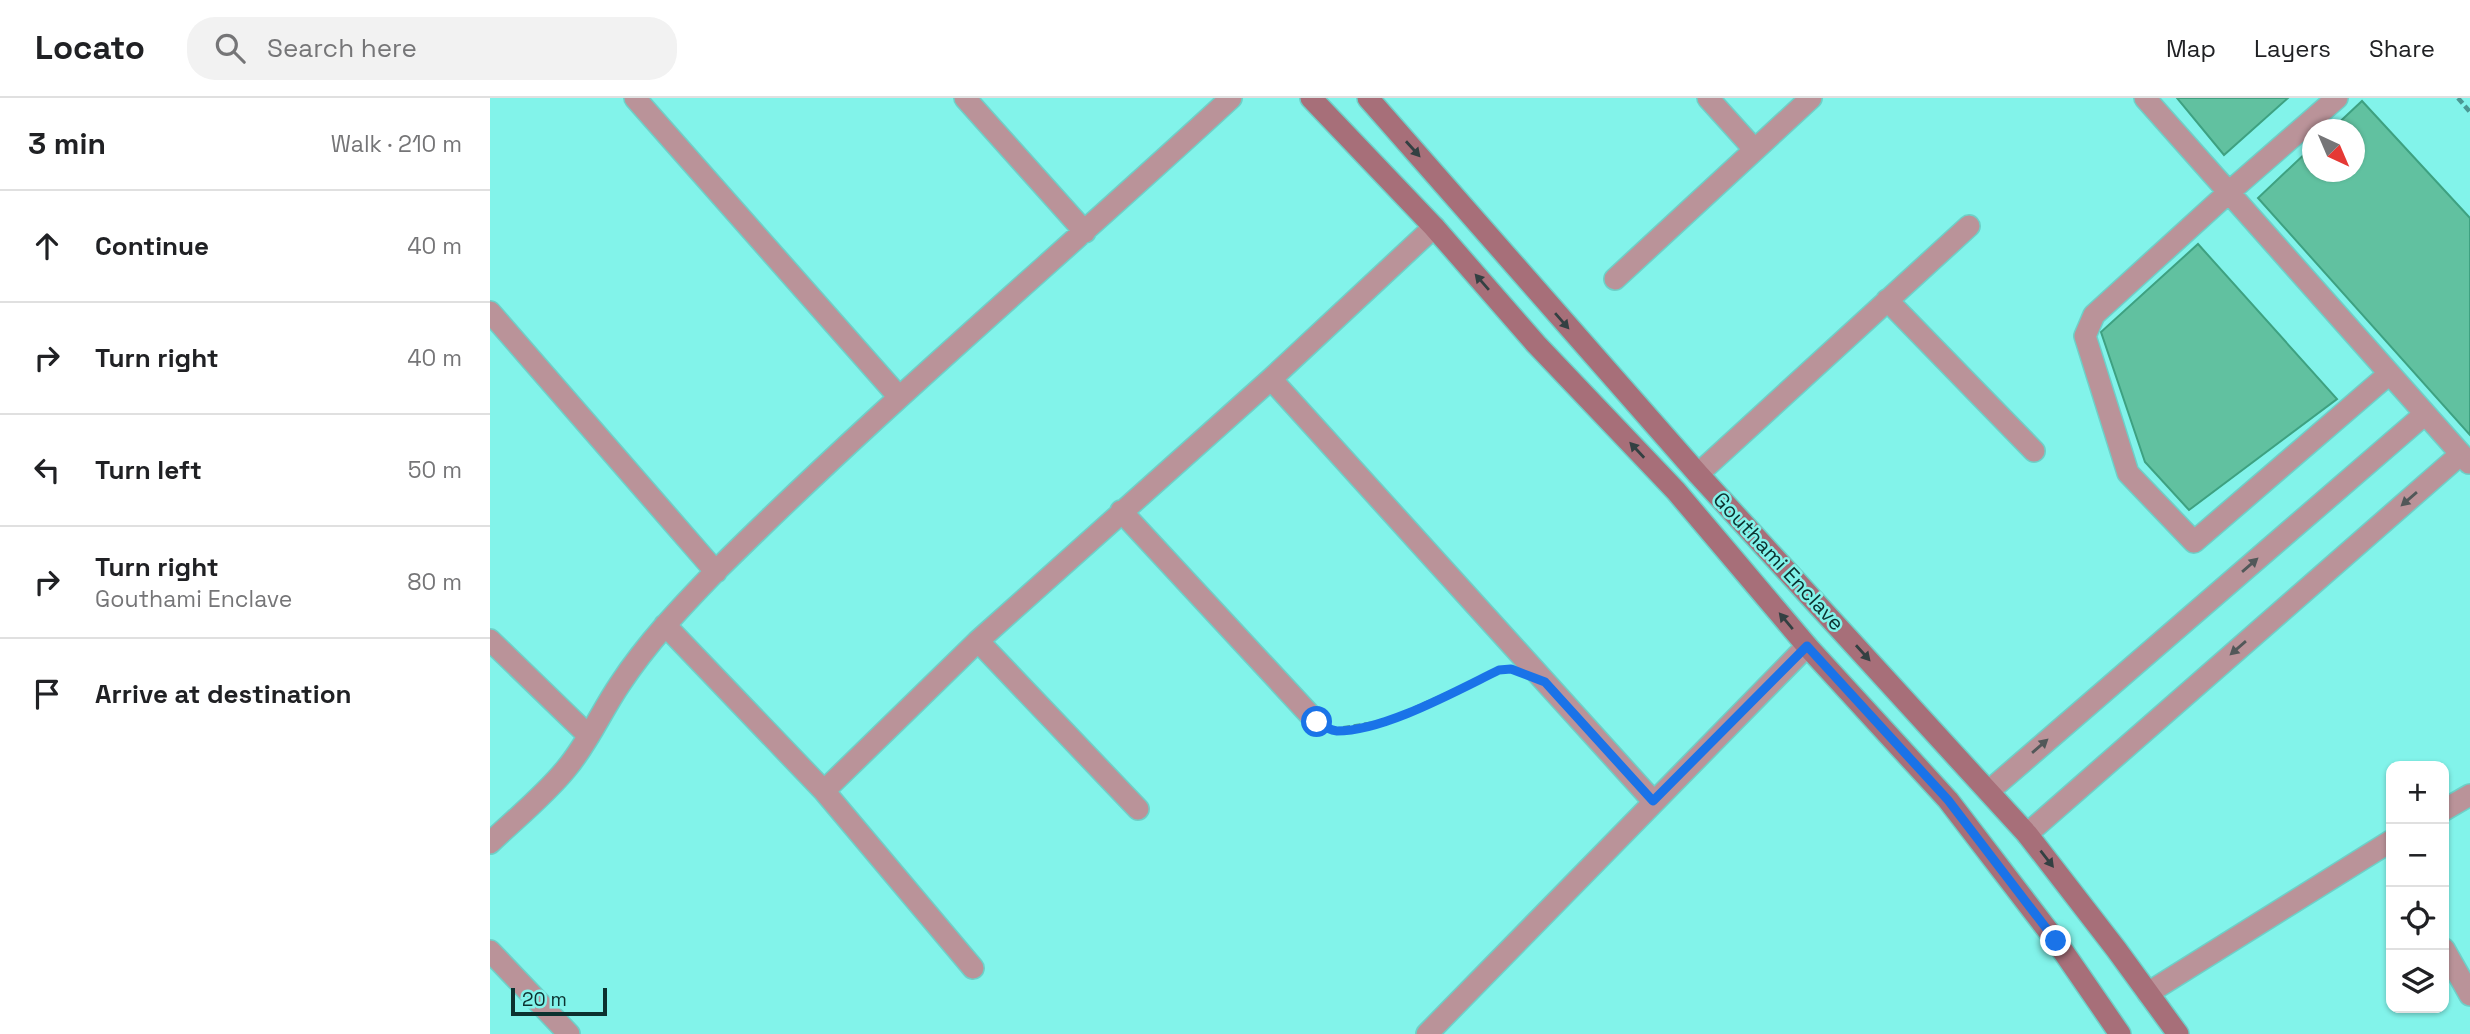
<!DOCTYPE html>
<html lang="en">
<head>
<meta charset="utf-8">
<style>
  :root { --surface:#fff; --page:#f2f2f2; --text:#202124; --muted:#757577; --line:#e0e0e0 }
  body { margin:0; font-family:"Space Grotesk",sans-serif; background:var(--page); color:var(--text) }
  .controls { position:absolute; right:21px; bottom:21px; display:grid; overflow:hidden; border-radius:14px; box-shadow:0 2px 5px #0004 }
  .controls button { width:63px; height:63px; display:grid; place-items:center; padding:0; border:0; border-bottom:2px solid var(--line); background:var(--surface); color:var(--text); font:35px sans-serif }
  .compass { position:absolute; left:1812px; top:21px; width:63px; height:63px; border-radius:50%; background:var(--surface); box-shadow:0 2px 5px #0004; rotate:136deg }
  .scale { position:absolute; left:21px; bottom:18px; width:96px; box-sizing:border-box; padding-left:7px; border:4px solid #0c312f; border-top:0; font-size:19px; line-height:24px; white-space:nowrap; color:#0c312f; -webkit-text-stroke:5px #82f3ea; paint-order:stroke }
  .stop { position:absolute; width:21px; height:21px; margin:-16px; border:5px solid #1a73e8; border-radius:50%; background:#fff }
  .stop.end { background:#1a73e8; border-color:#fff; box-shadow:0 2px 7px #0008 }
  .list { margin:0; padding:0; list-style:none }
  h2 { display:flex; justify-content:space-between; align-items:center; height:91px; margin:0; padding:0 28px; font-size:30px }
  h2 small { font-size:23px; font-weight:400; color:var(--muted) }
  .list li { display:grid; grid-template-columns:46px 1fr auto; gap:21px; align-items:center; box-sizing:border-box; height:112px; padding:0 28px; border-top:2px solid var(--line) }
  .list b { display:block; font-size:26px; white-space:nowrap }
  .list p { margin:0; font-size:23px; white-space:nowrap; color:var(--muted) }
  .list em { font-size:23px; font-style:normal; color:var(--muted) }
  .icon { flex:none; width:38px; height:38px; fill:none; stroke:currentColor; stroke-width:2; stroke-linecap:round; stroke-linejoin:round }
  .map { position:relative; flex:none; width:1980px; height:936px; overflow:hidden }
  header { display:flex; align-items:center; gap:42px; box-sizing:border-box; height:98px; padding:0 35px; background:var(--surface); border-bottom:2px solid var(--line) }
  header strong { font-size:33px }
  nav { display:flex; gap:38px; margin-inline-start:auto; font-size:24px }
  .search { width:490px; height:63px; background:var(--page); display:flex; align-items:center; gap:18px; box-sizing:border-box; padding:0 24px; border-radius:28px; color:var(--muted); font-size:26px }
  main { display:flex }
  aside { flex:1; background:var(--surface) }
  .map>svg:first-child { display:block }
  .building { fill:#61c1a0; stroke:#3ea181; stroke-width:2 }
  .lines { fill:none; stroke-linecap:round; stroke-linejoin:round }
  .street-casing { stroke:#6dd0c8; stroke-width:24 }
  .secondary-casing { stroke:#6dd0c8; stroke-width:24 }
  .path { stroke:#4b9893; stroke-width:4.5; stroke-dasharray:7 3.5; stroke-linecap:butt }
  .street { stroke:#ba9399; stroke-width:21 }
  .secondary { stroke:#a76f79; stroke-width:21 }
  .oneway { fill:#334042 }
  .oneway2 { fill:#525859 }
  .route { stroke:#1a73e8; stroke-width:9 }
  .labels { text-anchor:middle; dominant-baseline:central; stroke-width:5; stroke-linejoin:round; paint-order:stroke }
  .street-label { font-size:21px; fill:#0c312f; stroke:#82f3ea }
</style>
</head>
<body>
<header>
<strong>Locato</strong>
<div class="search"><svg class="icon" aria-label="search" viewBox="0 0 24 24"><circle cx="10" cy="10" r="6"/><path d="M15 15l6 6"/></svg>Search here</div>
<nav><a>Map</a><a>Layers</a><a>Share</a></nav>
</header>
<main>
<aside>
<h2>3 min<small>Walk · 210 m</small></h2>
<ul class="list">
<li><svg class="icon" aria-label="ahead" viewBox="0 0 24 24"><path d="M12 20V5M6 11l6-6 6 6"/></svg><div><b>Continue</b></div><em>40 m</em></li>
<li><svg class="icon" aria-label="right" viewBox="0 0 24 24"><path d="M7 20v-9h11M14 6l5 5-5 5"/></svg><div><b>Turn right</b></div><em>40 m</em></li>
<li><svg class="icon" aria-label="left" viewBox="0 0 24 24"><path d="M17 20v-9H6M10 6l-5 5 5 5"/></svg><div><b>Turn left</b></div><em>50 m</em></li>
<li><svg class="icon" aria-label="right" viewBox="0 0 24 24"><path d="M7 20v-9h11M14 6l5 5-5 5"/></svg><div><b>Turn right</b><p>Gouthami Enclave</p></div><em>80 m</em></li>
<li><svg class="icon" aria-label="arrive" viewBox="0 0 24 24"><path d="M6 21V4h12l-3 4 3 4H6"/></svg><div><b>Arrive at destination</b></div></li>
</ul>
</aside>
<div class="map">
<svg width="1980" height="936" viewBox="0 0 1980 936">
  <rect width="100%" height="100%" fill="#82f3ea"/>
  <path class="building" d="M1687 0H1798L1734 57Z
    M1872 3 1980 120V337L1768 100 1822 49V74H1864V32H1841Z
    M1708 146 1847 301 1699 412 1655 364 1611 234Z"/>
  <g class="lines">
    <defs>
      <path id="street" d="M145 0 409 299
        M475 0 595 134
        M1218 0 1264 51
        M1655 0 1979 365
        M1847 0 1738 95 1604 217 1595 238 1638 375 1704 444 1899 276
        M1125 181 1321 0
        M1397 202 1544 353
        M0 214 226 474
        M781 281 1163 703
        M1208 376 1479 128
        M631 413 821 618
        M175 527 334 693 483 870
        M0 542 99 638
        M488 543 648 711
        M334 693 488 543 781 281 944 129
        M1499 693 1935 316
        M1954 712 1980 697
        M1537 736 1971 356
        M0 745C25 721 54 698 76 671 98 645 111 614 130 586 157 545 192 508 226 473 391 309 570 158 741 0
        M1954 851 1980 897
        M0 853 79 936
        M1658 895 1901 743
        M937 936 1317 548"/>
      <path id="secondary" d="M821 0 944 129 1046 246 1186 393 1317 548 1458 702 1566 843 1630 936
        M878 0 1208 376 1537 736 1626 851 1688 936"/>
    </defs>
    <use href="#street" class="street-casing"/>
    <use href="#secondary" class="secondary-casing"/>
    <path class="path" d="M1968 0 1980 14
      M843 632 897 623 1008 573"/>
    <use href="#street" class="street"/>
    <use href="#secondary" class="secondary"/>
  </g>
  <defs><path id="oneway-solid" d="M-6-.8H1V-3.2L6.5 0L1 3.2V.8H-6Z" transform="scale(1.75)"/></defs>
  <g class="oneway">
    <use href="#oneway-solid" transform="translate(923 51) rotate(48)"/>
    <use href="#oneway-solid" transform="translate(992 184) rotate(-131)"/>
    <use href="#oneway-solid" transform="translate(1072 223) rotate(49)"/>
    <use href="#oneway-solid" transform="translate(1147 352) rotate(-133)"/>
    <use href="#oneway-solid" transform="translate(1296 523) rotate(-130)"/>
    <use href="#oneway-solid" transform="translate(1373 555) rotate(48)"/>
    <use href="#oneway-solid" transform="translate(1557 761) rotate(52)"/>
  </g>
  <g class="oneway2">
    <use href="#oneway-solid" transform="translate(1919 401) rotate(139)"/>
    <use href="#oneway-solid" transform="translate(1760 467) rotate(-41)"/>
    <use href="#oneway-solid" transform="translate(1748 550) rotate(139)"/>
    <use href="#oneway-solid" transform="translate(1550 648) rotate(-41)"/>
  </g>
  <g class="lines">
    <path class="route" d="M827 624C834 629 839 632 847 633 894 633 966 593 1009 572L1021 571 1055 584 1163 703 1317 548 1458 702 1566 843"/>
  </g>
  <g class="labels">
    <g class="street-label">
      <text transform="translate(1289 463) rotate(47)">Gouthami Enclave</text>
    </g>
  </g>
</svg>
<div class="controls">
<button>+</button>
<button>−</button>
<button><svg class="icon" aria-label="locate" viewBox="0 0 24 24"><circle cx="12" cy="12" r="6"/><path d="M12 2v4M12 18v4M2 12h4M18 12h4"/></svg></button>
<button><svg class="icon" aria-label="layers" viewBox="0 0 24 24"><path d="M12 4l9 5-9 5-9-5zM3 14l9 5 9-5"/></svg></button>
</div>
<svg class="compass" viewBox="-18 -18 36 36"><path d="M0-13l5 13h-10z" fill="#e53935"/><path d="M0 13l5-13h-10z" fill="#757577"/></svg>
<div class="scale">20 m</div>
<div class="stop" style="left:827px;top:624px"></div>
<div class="stop end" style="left:1566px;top:843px"></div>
</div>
</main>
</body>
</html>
